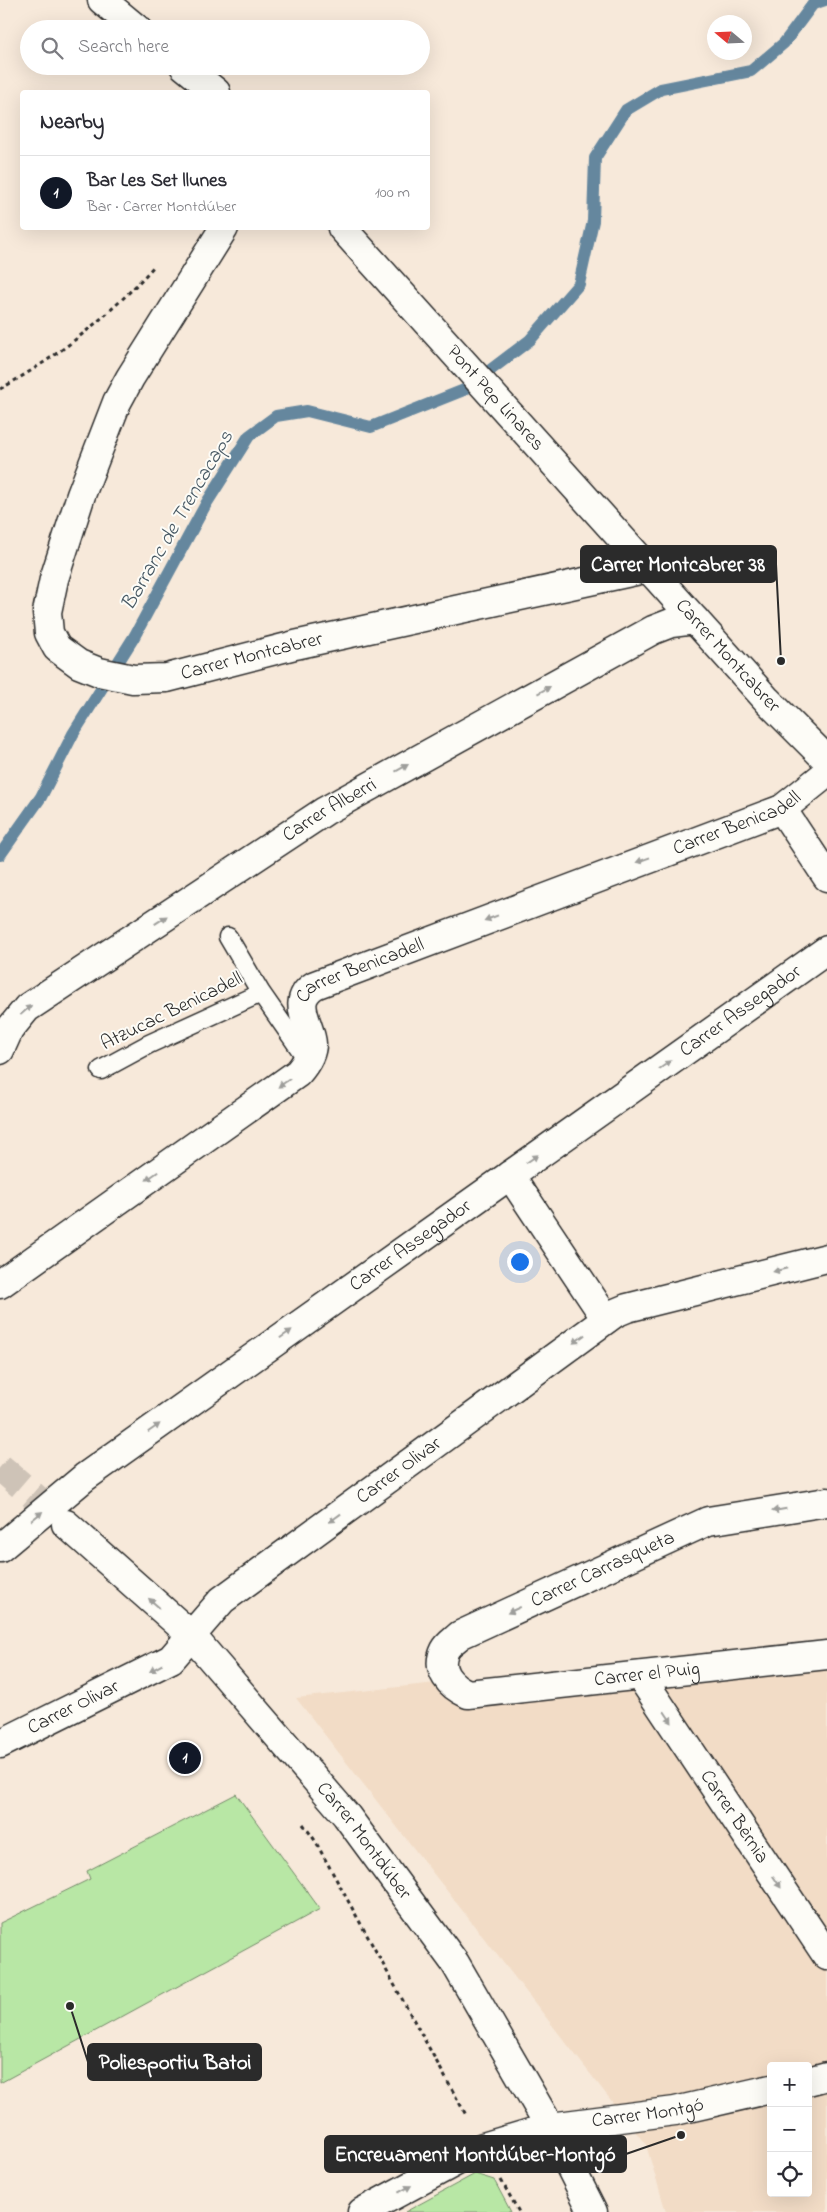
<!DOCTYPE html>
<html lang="en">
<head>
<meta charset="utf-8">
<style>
  :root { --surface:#fff; --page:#f7f7f7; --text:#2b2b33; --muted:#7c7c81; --line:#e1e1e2; --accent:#111827 }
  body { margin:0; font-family:"Indie Flower",sans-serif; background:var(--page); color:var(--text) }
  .controls { position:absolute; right:15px; bottom:15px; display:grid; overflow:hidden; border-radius:5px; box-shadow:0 5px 20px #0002 }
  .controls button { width:45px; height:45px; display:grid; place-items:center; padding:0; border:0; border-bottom:1px solid var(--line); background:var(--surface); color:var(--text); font:25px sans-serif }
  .compass { position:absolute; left:707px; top:15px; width:45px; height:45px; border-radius:50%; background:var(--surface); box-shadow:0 5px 20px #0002; rotate:289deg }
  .you { position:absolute; left:519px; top:1261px; width:18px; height:18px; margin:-12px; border:4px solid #fff; border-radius:50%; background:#1a73e8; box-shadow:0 0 0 8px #1a73e833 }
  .badge { display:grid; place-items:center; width:32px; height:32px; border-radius:50%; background:var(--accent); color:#fff; font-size:16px; font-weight:700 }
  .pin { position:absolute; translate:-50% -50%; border:2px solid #fff; box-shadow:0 1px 5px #0006 }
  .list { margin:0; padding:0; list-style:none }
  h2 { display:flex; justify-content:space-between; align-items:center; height:65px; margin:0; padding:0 20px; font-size:21px }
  h2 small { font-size:16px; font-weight:400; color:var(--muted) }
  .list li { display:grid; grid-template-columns:32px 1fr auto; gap:15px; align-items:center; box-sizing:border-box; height:75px; padding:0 20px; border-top:1px solid var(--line) }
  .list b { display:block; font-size:19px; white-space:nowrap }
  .list p { margin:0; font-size:16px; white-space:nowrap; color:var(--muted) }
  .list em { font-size:16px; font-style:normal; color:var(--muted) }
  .icon { flex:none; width:28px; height:28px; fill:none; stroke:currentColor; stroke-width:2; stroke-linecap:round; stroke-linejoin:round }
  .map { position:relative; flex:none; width:827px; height:2212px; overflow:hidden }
  .search { position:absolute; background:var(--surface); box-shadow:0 5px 20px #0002; left:20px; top:20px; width:410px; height:55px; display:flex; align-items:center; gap:12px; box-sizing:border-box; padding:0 18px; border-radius:28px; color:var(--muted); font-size:19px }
  .panel { position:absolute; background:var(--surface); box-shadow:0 5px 20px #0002; left:20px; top:90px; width:410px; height:140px; border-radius:5px }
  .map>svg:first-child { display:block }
  .built { fill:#f2dcc6; fill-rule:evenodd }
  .green { fill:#b8e7a5; stroke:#728968 }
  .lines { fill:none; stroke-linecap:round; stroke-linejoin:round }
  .stream { stroke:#65879e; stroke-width:12 }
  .minor-tunnel { stroke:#cec3b7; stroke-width:28; stroke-dasharray:28 14; stroke-linecap:butt }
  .service-casing { stroke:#2b2b2b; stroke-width:21 }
  .minor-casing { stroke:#2b2b2b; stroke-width:31 }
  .path { stroke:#2b2b2b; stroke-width:3; stroke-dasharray:4 4; stroke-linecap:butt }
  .service { stroke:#fdfcf7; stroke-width:18 }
  .minor { stroke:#fdfcf7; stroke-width:28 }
  .oneway { fill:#9e9e9b }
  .labels { text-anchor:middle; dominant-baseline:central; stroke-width:4; stroke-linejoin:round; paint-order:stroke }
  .street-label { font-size:20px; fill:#2b2b2b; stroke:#fdfcf7 }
  .water-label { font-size:21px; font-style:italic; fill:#485964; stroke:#fdfcf7 }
  .leader { fill:none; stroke:#2b2b2b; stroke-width:2 }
  .callout-dot { fill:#2b2b2b; stroke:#fdfcf7; stroke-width:2 }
  .callout { fill:#2b2b2b; stroke:#2b2b2b; stroke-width:2 }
  .callout-label { font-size:21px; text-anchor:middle; font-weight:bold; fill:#fff }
</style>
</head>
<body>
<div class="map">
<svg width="827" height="2212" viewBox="0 0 827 2212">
  <rect width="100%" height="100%" fill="#f7e9da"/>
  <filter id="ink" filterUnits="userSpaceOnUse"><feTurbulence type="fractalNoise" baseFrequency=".02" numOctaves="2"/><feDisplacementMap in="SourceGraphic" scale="10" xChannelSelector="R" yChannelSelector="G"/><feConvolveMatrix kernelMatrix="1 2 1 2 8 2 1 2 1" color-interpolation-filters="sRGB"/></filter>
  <g filter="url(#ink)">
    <path class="built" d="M827 1641V2212H666L646 2145 296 1698ZM771 2066H808V2193H771Z"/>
    <path class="green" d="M236 1794 320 1909 0 2083V1923L90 1879 87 1871Z
      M475 2174 494 2180 511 2212H405Z"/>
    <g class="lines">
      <path class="stream" d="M0 855 41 797 73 734 134 637 206 504 249 436 276 416 307 411 371 427 464 390 530 340 579 284 593 221 595 158 626 110 661 89 751 71 784 43 813 4 825 0"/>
      <path class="minor-tunnel" d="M0 1467 65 1523"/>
      <defs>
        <path id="service" d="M228 937 261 993 307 1059
          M101 1070 149 1044 261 993"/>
        <g id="minor">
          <path d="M102 0 137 29"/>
          <path d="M184 66 216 92"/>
          <path id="s1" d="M224 228 130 378 117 402 81 495 54 579 47 612 49 633 57 648 79 664 99 672 133 679 167 678 295 645 649 568"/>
          <path id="s2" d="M342 228 767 700 827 760"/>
          <path d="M782 809 827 877"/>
          <path id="s3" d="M0 1050 9 1030 27 1008 325 811 653 630 671 623 695 620"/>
          <path d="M510 1175 606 1319"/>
          <path id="s4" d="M0 1284 298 1073C304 1066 312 1054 312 1044 311 1024 289 1001 315 985L782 809 827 773"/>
          <path id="s5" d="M827 1502 708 1521 460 1635C455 1640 448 1644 445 1650 435 1670 450 1686 468 1694L827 1655"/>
          <path id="s6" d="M66 1524 191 1635 346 1815 455 1963 550 2127 593 2212"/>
          <path id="s7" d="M0 1548 85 1477 827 950"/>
          <path id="s8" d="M641 1677 827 1956"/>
          <path id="s9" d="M0 1744 171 1659 222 1600 615 1313 627 1308 827 1258"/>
          <path d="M808 2081 827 2076"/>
          <path id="s10" d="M362 2212 483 2147 550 2127 675 2111 771 2089"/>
        </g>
      </defs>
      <use href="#service" class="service-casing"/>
      <use href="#minor" class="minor-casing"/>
      <path class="path" d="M0 389C58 357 111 315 155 265
        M303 1824 314 1839 466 2115
        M501 2180 519 2212"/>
      <use href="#service" class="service"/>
      <use href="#minor" class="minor"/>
    </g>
    <defs><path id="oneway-solid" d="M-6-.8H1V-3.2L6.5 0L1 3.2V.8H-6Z" transform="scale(1.25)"/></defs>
    <g class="oneway">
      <use href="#oneway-solid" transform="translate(544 690) rotate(-29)"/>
      <use href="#oneway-solid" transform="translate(402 768) rotate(-29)"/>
      <use href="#oneway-solid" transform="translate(643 860) rotate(160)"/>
      <use href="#oneway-solid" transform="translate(491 918) rotate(159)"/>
      <use href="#oneway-solid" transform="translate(161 920) rotate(-33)"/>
      <use href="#oneway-solid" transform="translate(26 1010) rotate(-41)"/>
      <use href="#oneway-solid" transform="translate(665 1065) rotate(-35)"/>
      <use href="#oneway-solid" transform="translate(284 1083) rotate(145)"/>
      <use href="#oneway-solid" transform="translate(532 1159) rotate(-35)"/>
      <use href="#oneway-solid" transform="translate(152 1176) rotate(145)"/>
      <use href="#oneway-solid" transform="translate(780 1270) rotate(166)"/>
      <use href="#oneway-solid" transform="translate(286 1334) rotate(-35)"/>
      <use href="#oneway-solid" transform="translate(579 1339) rotate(144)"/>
      <use href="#oneway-solid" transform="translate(154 1428) rotate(-35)"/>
      <use href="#oneway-solid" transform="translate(779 1510) rotate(171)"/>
      <use href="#oneway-solid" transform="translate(37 1516) rotate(-39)"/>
      <use href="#oneway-solid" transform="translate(335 1518) rotate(144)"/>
      <use href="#oneway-solid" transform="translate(154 1603) rotate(-139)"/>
      <use href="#oneway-solid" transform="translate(514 1610) rotate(155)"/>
      <use href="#oneway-solid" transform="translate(156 1668) rotate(151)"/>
      <use href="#oneway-solid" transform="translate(668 1717) rotate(56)"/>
      <use href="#oneway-solid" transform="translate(777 1882) rotate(56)"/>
      <use href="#oneway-solid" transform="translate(405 2189) rotate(-28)"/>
    </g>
  </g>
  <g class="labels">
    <g class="street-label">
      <text stroke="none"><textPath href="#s2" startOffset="229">Pont Pep Linares</textPath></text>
      <text stroke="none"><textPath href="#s2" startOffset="576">Carrer Montcabrer</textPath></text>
      <text stroke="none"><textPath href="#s1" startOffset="669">Carrer Montcabrer</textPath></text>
      <text stroke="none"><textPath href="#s3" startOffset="412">Carrer Alberri</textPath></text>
      <text stroke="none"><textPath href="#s4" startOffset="915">Carrer Benicadell</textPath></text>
      <text stroke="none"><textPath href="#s4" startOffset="510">Carrer Benicadell</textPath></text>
      <text stroke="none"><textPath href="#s7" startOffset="915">Carrer Assegador</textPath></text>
      <text transform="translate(172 1012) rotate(-26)">Atzucac Benicadell</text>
      <text stroke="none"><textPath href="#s7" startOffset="510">Carrer Assegador</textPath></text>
      <text stroke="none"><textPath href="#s9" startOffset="488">Carrer Olivar</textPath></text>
      <text transform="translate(603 1570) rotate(-25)">Carrer Carrasqueta</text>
      <text stroke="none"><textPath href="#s5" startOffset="651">Carrer el Puig</textPath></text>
      <text stroke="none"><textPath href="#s9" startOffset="82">Carrer Olivar</textPath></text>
      <text stroke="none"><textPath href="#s8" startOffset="168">Carrer Bèrnia</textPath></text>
      <text stroke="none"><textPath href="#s6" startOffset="436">Carrer Montdúber</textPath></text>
      <text stroke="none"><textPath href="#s10" startOffset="306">Carrer Montgó</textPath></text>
    </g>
    <g class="water-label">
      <text transform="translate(178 521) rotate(-60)">Barranc de Trencacaps</text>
    </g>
  </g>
  <path class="leader" d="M781 661L776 564M70 2006L88 2062M681 2135L626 2154"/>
  <g class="callout-dot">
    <circle cx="781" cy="661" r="5"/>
    <circle cx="70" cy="2006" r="5"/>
    <circle cx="681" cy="2135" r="5"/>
  </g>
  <g class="callout">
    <rect x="581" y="546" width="195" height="36" rx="5"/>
    <rect x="88" y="2044" width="173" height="36" rx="5"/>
    <rect x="325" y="2136" width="301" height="36" rx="5"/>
  </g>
  <g class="callout-label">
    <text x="678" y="571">Carrer Montcabrer 38</text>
    <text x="175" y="2069">Poliesportiu Batoi</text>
    <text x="475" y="2161">Encreuament Montdúber-Montgó</text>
  </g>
</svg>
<div class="controls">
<button>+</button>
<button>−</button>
<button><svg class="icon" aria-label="locate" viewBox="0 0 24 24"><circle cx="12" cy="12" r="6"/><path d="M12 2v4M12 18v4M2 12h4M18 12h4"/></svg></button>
</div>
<svg class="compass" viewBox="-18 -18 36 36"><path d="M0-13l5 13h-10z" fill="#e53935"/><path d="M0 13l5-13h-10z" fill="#7c7c81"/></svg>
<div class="you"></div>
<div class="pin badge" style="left:185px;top:1758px">1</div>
<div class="search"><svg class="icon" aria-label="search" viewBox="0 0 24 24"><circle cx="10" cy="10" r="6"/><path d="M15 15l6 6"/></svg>Search here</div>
<section class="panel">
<h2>Nearby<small></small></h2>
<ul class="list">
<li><span class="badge">1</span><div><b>Bar Les Set llunes</b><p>Bar · Carrer Montdúber</p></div><em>100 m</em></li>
</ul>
</section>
</div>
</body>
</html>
